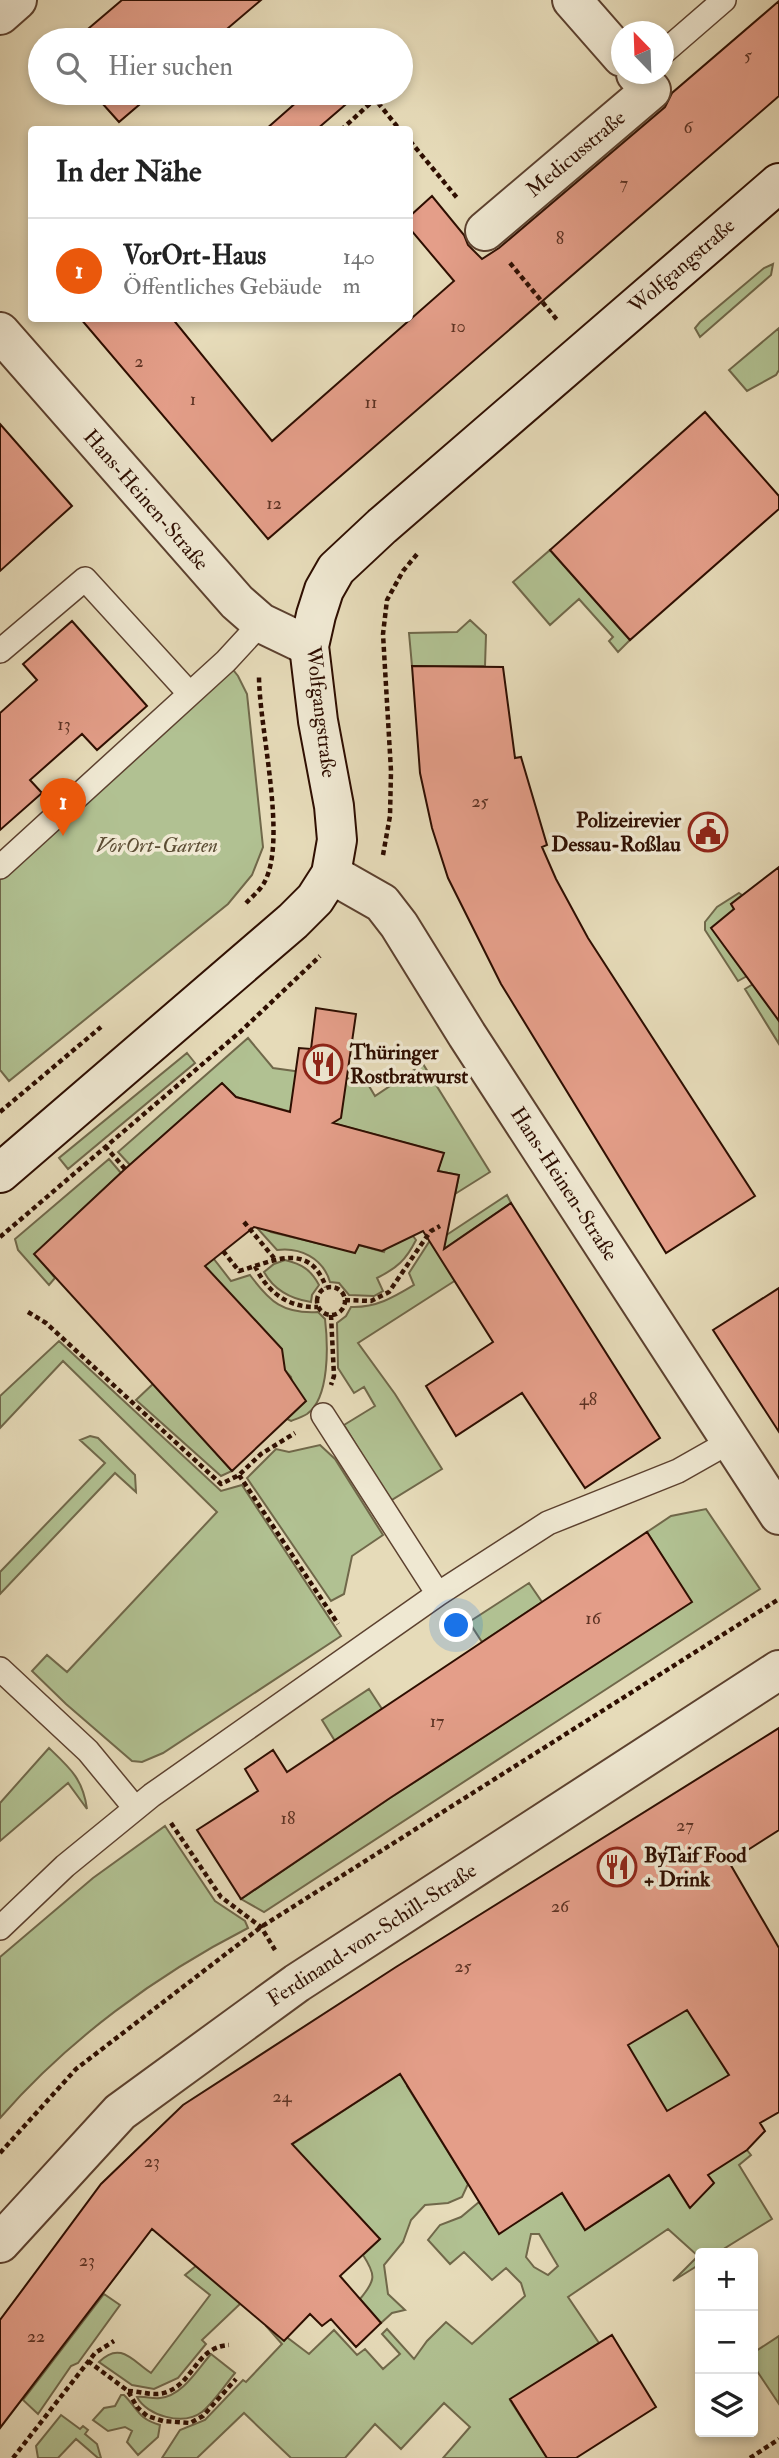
<!DOCTYPE html>
<html lang="de">
<head>
<meta charset="utf-8">
<style>
  :root { --surface:#fff; --page:#f2f2f2; --text:#222; --muted:#767676; --line:#e0e0e0; --accent:#ea580c }
  body { margin:0; font-family:"IM FELL Double Pica",serif; background:var(--page); color:var(--text) }
  .controls { position:absolute; right:21px; bottom:21px; display:grid; overflow:hidden; border-radius:7px; box-shadow:0 4px 10px #0003 }
  .controls button { width:63px; height:63px; display:grid; place-items:center; padding:0; border:0; border-bottom:2px solid var(--line); background:var(--surface); color:var(--text); font:35px sans-serif }
  .compass { position:absolute; left:611px; top:21px; width:63px; height:63px; border-radius:50%; background:var(--surface); box-shadow:0 4px 10px #0003; rotate:337deg }
  .you { position:absolute; left:457px; top:1626px; width:24px; height:24px; margin:-18px; border:5px solid #fff; border-radius:50%; background:#1a73e8; box-shadow:0 0 0 10px #1a73e833 }
  .badge { display:grid; place-items:center; width:46px; height:46px; border-radius:50%; background:var(--accent); color:#fff; font-size:23px; font-weight:700 }
  .pin { position:absolute; translate:-50% -58px; filter:drop-shadow(0 2px 4px #0008) }
  .pin::after { content:''; position:absolute; top:37px; width:24px; height:21px; background:inherit; clip-path:polygon(0 0,100% 0,50% 100%) }
  .list { margin:0; padding:0; list-style:none }
  h2 { display:flex; justify-content:space-between; align-items:center; height:91px; margin:0; padding:0 28px; font-size:30px }
  h2 small { font-size:23px; font-weight:400; color:var(--muted) }
  .list li { display:grid; grid-template-columns:46px 1fr auto; gap:21px; align-items:center; box-sizing:border-box; height:105px; padding:0 28px; border-top:2px solid var(--line) }
  .list b { display:block; font-size:26px; white-space:nowrap }
  .list p { margin:0; font-size:23px; white-space:nowrap; color:var(--muted) }
  .list em { font-size:23px; font-style:normal; color:var(--muted) }
  .icon { flex:none; width:38px; height:38px; fill:none; stroke:currentColor; stroke-width:2; stroke-linecap:round; stroke-linejoin:round }
  .map { position:relative; flex:none; width:779px; height:2458px; overflow:hidden }
  .search { position:absolute; background:var(--surface); box-shadow:0 4px 10px #0003; left:28px; top:28px; width:385px; height:77px; display:flex; align-items:center; gap:18px; box-sizing:border-box; padding:0 24px; border-radius:38px; color:var(--muted); font-size:26px }
  .panel { position:absolute; background:var(--surface); box-shadow:0 4px 10px #0003; left:28px; top:126px; width:385px; height:196px; border-radius:7px }
  .map>svg:first-child { display:block }
  .green { fill:#b1c192; stroke:#70684a; stroke-width:2; fill-rule:evenodd }
  .building { fill:#e49e89; stroke:#2e0e01; stroke-width:2; fill-rule:evenodd }
  .lines { fill:none; stroke-linecap:round; stroke-linejoin:round }
  .lane-casing { stroke:#5c412f; stroke-width:26 }
  .street-casing { stroke:#5c412f; stroke-width:42 }
  .secondary-casing { stroke:#2e0e01; stroke-width:42 }
  .path { stroke:#2e0e01; stroke-width:4.5; stroke-dasharray:5 3.5; stroke-linecap:butt }
  .lane { stroke:#efe8d2; stroke-width:23 }
  .street { stroke:#efe8d2; stroke-width:38 }
  .secondary { stroke:#efe8d2; stroke-width:38 }
  .labels { text-anchor:middle; dominant-baseline:central; stroke-width:7; stroke-linejoin:round; paint-order:stroke }
  .number-label { font-size:18px; fill:#5c3223 }
  .street-label { font-size:21px; fill:#2e0e01; stroke:#efe8d2 }
  .poi-label { font-size:21px; font-weight:bold; fill:#2e0e01; stroke:#efe8d2; text-anchor:start }
  .park-label { font-size:21px; font-style:italic; fill:#5c4d34; stroke:#efe8d2 }
</style>
</head>
<body>
<div class="map">
<svg width="779" height="2458" viewBox="0 0 779 2458">
  <rect width="100%" height="100%" fill="#e6dbb9"/>
  <filter id="stains"><feTurbulence type="fractalNoise" baseFrequency=".00286" numOctaves="4"/><feColorMatrix values="0 0 0 0 .2 0 0 0 0 .09 0 0 0 0 .02 0 0 0 .5 -.17"/></filter>
  <radialGradient id="worn" r=".72"><stop offset=".6" stop-color="#630" stop-opacity="0"/><stop offset="1" stop-color="#630" stop-opacity=".3"/></radialGradient>
  <path class="green" d="M773 264 771 275 700 337 695 328 700 322 764 268Z
    M779 328V370L776 375 747 391 729 370Z
    M550 550 630 640 618 652 609 641 613 637 579 599 550 625 513 582Z
    M470 620 486 635 485 666H412L409 633 457 632Z
    M226 661 238 676 247 694 263 847 252 875 228 904 9 1081 0 1070V867Z
    M739 893 742 895 731 904 734 909 747 976 738 981 705 930V922L717 907Z
    M753 984 779 1020V1044L745 989Z
    M248 1038 273 1068 366 1081 375 1096 423 1064 490 1172 455 1194 459 1175 438 1171 443 1153 236 1097 222 1083 130 1165 118 1152Z
    M187 1053 195 1063 68 1169 59 1158Z
    M109 1159 121 1173 35 1254 55 1278 49 1285 18 1250 15 1239Z
    M507 1195 511 1203 438 1253 456 1280 358 1343 395 1394 442 1469 390 1501 344 1425 375 1406 364 1387 354 1393 338 1368 337 1323 346 1316 351 1307C376 1308 394 1297 414 1285L409 1273 429 1242 439 1234 442 1238Z
    M249 1219 271 1232 355 1252 359 1245 384 1252 389 1238 413 1236 416 1240C406 1260 397 1268 377 1278L383 1291 374 1296 349 1295 339 1283 330 1282C323 1258 300 1247 277 1250Z
    M210 1254 231 1281 250 1275C270 1302 283 1314 318 1312L325 1319C328 1344 330 1398 307 1414 302 1417 296 1419 291 1421L287 1419 292 1382 291 1377 193 1268Z
    M285 1260C302 1264 311 1270 319 1285L312 1295 311 1302C291 1299 274 1290 264 1272L274 1264Z
    M59 1341 221 1491 242 1485 341 1636 163 1753 142 1762 132 1761 66 1704 32 1671 47 1655 67 1672 217 1512 63 1361 0 1428V1396Z
    M154 1383 232 1471 221 1476 136 1400Z
    M90 1436 98 1438 135 1475 136 1492 115 1473 0 1594V1572L105 1463 80 1440Z
    M320 1445 335 1459 383 1535 352 1556 344 1594 331 1601 247 1478 276 1449 289 1452Z
    M706 1509 760 1589 264 1912 241 1899 390 1798 691 1602 647 1532 671 1516Z
    M529 1583 542 1602 482 1642 469 1622Z
    M369 1689 382 1709 335 1741 322 1720Z
    M49 1748C70 1768 83 1779 87 1809L68 1783 0 1841V1803Z
    M165 1826 215 1901 245 1921 248 1928C156 1975 68 2040 0 2118V1957L93 1878Z
    M607 2009H689L729 2075 747 2150 751 2155 739 2165 772 2219 717 2253H700V2264L673 2281 698 2256 668 2229 568 2297 599 2343 510 2400 547 2458H443L470 2427 444 2403 401 2449 375 2424 345 2458H291L244 2413 197 2458H162L180 2430 205 2420 243 2380 246 2382 282 2344 266 2326 268 2323 309 2354 334 2330 357 2355 365 2349 383 2369 400 2354 382 2334 387 2329 414 2359 427 2341 446 2322 472 2344 525 2296 521 2283 506 2268 492 2280 464 2252 450 2264 428 2240 440 2225 461 2217 479 2202 499 2233 541 2206 485 2069 585 2230 669 2175 689 2207 713 2184 682 2134 646 2155ZM531 2234H539L558 2266 548 2275 534 2267 526 2257Z
    M418 2062 407 2086 468 2184 462 2197 448 2203 425 2205 411 2220 403 2242 384 2265 388 2294 405 2310 392 2313 381 2323 360 2299C376 2280 376 2275 363 2255L380 2239 282 2151Z
    M197 2265 241 2303 202 2340 206 2344 178 2378 154 2389 132 2385 99 2362C120 2341 132 2360 151 2373L210 2295 185 2275Z
    M104 2294 120 2305 78 2363 71 2366 38 2414 23 2400Z
    M779 2336V2404L753 2365V2353Z
    M211 2354 235 2373C225 2385 214 2402 202 2412 183 2426 147 2416 137 2397 145 2396 152 2399 160 2398 182 2396 197 2370 211 2354Z
    M121 2395H124C138 2409 138 2419 160 2425L158 2437 138 2455 127 2442 132 2431 125 2427 108 2431 93 2420 104 2408 115 2406Z
    M61 2415 80 2429 83 2426 88 2430 85 2434 97 2444 101 2458H98L76 2439 58 2458H38L36 2446Z"/>
  <path class="building" d="M122 0H261L214 40H75Z
    M779 1V96L268 539 80 318H172L272 441 454 281 410 229V216L432 196 464 235 468 245 482 259 499 248 665 107 672 93Z
    M93 93H153L119 122Z
    M307 93H359L316 130H265Z
    M705 412 779 496V509L630 640 550 550Z
    M0 424 72 506 0 571Z
    M72 621 147 706 97 750 82 734 30 780 42 793 0 830V713L37 680 23 664Z
    M412 666 503 667 515 758 521 757 547 845 542 847 556 879 588 938 755 1196 666 1253 501 984 448 878 432 828 420 773Z
    M779 867V1021L711 928 734 909 731 904Z
    M316 1008 356 1014 341 1118 333 1123 444 1153 438 1171 459 1175 444 1249 511 1203 660 1438 585 1488 522 1393 456 1436 426 1386 493 1342 423 1231 382 1251 359 1245 355 1253 254 1227 205 1266 282 1349 285 1370 306 1401 232 1471 34 1254 125 1169 222 1083 236 1097 290 1112 299 1048 311 1049Z
    M779 1288V1432L713 1330Z
    M647 1532 692 1602 390 1798 241 1899 197 1830 258 1791 245 1769 273 1750 287 1772Z
    M779 1728V1830L729 1862 779 1948V2112L760 2123 765 2131 747 2150 708 2175 714 2183 690 2208 669 2175 585 2230 562 2193 499 2234 400 2074 292 2144 380 2239 340 2276 381 2323 356 2347 331 2319 322 2326 310 2314 284 2341 152 2229 0 2428V2320L101 2184 183 2105 396 1967ZM687 2010 729 2075 667 2111 628 2045Z
    M612 2335 656 2407 576 2458H547L510 2399Z"/>
  <g class="lines">
    <defs>
      <path id="lane" d="M664 52 724 0
        M0 651 85 579 189 693
        M0 867 226 661 261 623
        M323 1415 438 1594
        M0 1669 88 1751 135 1808
        M0 1928 65 1866 152 1795 438 1594 548 1523 678 1471 731 1441"/>
      <path id="street" d="M572 0 622 57
        M0 15 17 0
        M485 231 651 90 636 74
        M0 332 237 602 261 623 309 646
        M331 874 382 903 399 925 467 1035 779 1515
        M0 2243 120 2112 297 1983 779 1670"/>
      <path id="secondary" d="M0 1173 293 921 315 899 331 874 337 840 334 806 318 721 309 646 316 615 324 590 336 569 382 526 779 183"/>
    </defs>
    <use href="#lane" class="lane-casing"/>
    <use href="#street" class="street-casing"/>
    <use href="#secondary" class="secondary-casing"/>
    <path class="path" d="M341 130 375 99 400 130
      M410 141 458 199
      M510 263 558 321
      M383 855 390 816 391 771 383 634 387 600 403 571 418 553
      M246 903C252 897 260 890 264 883 288 841 259 728 259 676
      M0 1112 101 1027
      M105 1146 125 1169
      M244 1222 274 1258
      M0 1237 240 1032 320 956
      M223 1251 239 1271C274 1261 309 1241 326 1287
      M255 1266C267 1292 288 1308 318 1307
      M317 1301a14 14 0 1 1 28 0a14 14 0 1 1-28 0Z
      M345 1300 371 1301 389 1292 425 1239 431 1231 440 1226
      M28 1312 46 1323 221 1484 239 1475 261 1454 295 1433
      M331 1315 334 1376 331 1385
      M239 1475 338 1624
      M171 1823 221 1897 261 1927 275 1950
      M0 2153 76 2069 261 1927 779 1599
      M88 2361 128 2391 137 2407 147 2416 163 2421 190 2423 203 2416 236 2379
      M128 2391C140 2391 155 2397 167 2392 194 2382 196 2347 229 2345
      M13 2458 95 2353 114 2341
      M750 2458 779 2439"/>
    <use href="#lane" class="lane"/>
    <use href="#street" class="street"/>
    <use href="#secondary" class="secondary"/>
  </g>
  <defs>
    <symbol id="civic-ring" viewBox="-11 -11 22 22"><circle r="9.5" fill="#efe8d2" stroke="#8f2418" stroke-width="1.5"/><path d="M-.6-6.5H3V-4.5H.6V-3L4-1V1h2V6H-6V1h2V-1L-.6-3ZM-1.2 2.5V6h2.4V2.5Z" fill="#8f2418"/></symbol>
    <symbol id="restaurant-ring" viewBox="-11 -11 22 22"><circle r="9.5" fill="#efe8d2" stroke="#8f2418" stroke-width="1.5"/><path d="M-5-6h1v4h1v-4h1v4h1v-4h1v5L-1.5 .5V6h-2V.5L-5-1ZM5-6V6H3V1.5H1.5Q1.5-4 5-6Z" fill="#8f2418"/></symbol>
  </defs>
  <g fill-rule="evenodd">
    <use href="#civic-ring" x="686" y="810" width="44" height="44"/>
    <use href="#restaurant-ring" x="301" y="1042" width="44" height="44"/>
    <use href="#restaurant-ring" x="595" y="1845" width="44" height="44"/>
  </g>
  <g class="labels">
    <g class="number-label">
      <text x="748" y="55">5</text>
      <text x="688" y="127">6</text>
      <text x="624" y="183">7</text>
      <text x="560" y="238">8</text>
      <text x="458" y="326">10</text>
      <text x="139" y="361">2</text>
      <text x="193" y="399">1</text>
      <text x="371" y="402">11</text>
      <text x="274" y="503">12</text>
      <text x="64" y="724">13</text>
      <text x="480" y="801">25</text>
      <text x="588" y="1399">48</text>
      <text x="593" y="1618">16</text>
      <text x="437" y="1721">17</text>
      <text x="288" y="1818">18</text>
      <text x="685" y="1825">27</text>
      <text x="560" y="1906">26</text>
      <text x="463" y="1966">25</text>
      <text x="282" y="2096">24</text>
      <text x="152" y="2161">23</text>
      <text x="87" y="2260">23</text>
      <text x="36" y="2336">22</text>
    </g>
    <g class="street-label">
      <text transform="translate(576 154) rotate(-40)">Medicusstraße</text>
      <text transform="translate(682 266) rotate(-41)">Wolfgangstraße</text>
      <text transform="translate(146 500) rotate(49)">Hans-Heinen-Straße</text>
      <text transform="translate(321 712) rotate(83)">Wolfgangstraße</text>
      <text transform="translate(564 1184) rotate(57)">Hans-Heinen-Straße</text>
      <text transform="translate(372 1935) rotate(-33)">Ferdinand-von-Schill-Straße</text>
    </g>
    <g class="poi-label">
      <text x="681" y="820" text-anchor="end">Polizeirevier<tspan x="681" dy="24">Dessau-Roßlau</tspan></text>
      <text x="350" y="1052">Thüringer<tspan x="350" dy="24">Rostbratwurst</tspan></text>
      <text x="644" y="1855">ByTaif Food<tspan x="644" dy="24">+ Drink</tspan></text>
    </g>
    <g class="park-label">
      <text x="157" y="845">VorOrt-Garten</text>
    </g>
  </g>
  <rect width="100%" height="100%" filter="url(#stains)"/>
  <rect width="100%" height="100%" fill="url(#worn)"/>
</svg>
<div class="controls">
<button>+</button>
<button>−</button>
<button><svg class="icon" aria-label="layers" viewBox="0 0 24 24"><path d="M12 4l9 5-9 5-9-5zM3 14l9 5 9-5"/></svg></button>
</div>
<svg class="compass" viewBox="-18 -18 36 36"><path d="M0-13l5 13h-10z" fill="#e53935"/><path d="M0 13l5-13h-10z" fill="#767676"/></svg>
<div class="you"></div>
<div class="pin badge" style="left:63px;top:836px">1</div>
<div class="search"><svg class="icon" aria-label="search" viewBox="0 0 24 24"><circle cx="10" cy="10" r="6"/><path d="M15 15l6 6"/></svg>Hier suchen</div>
<section class="panel">
<h2>In der Nähe<small></small></h2>
<ul class="list">
<li><span class="badge">1</span><div><b>VorOrt-Haus</b><p>Öffentliches Gebäude</p></div><em>140 m</em></li>
</ul>
</section>
</div>
</body>
</html>
